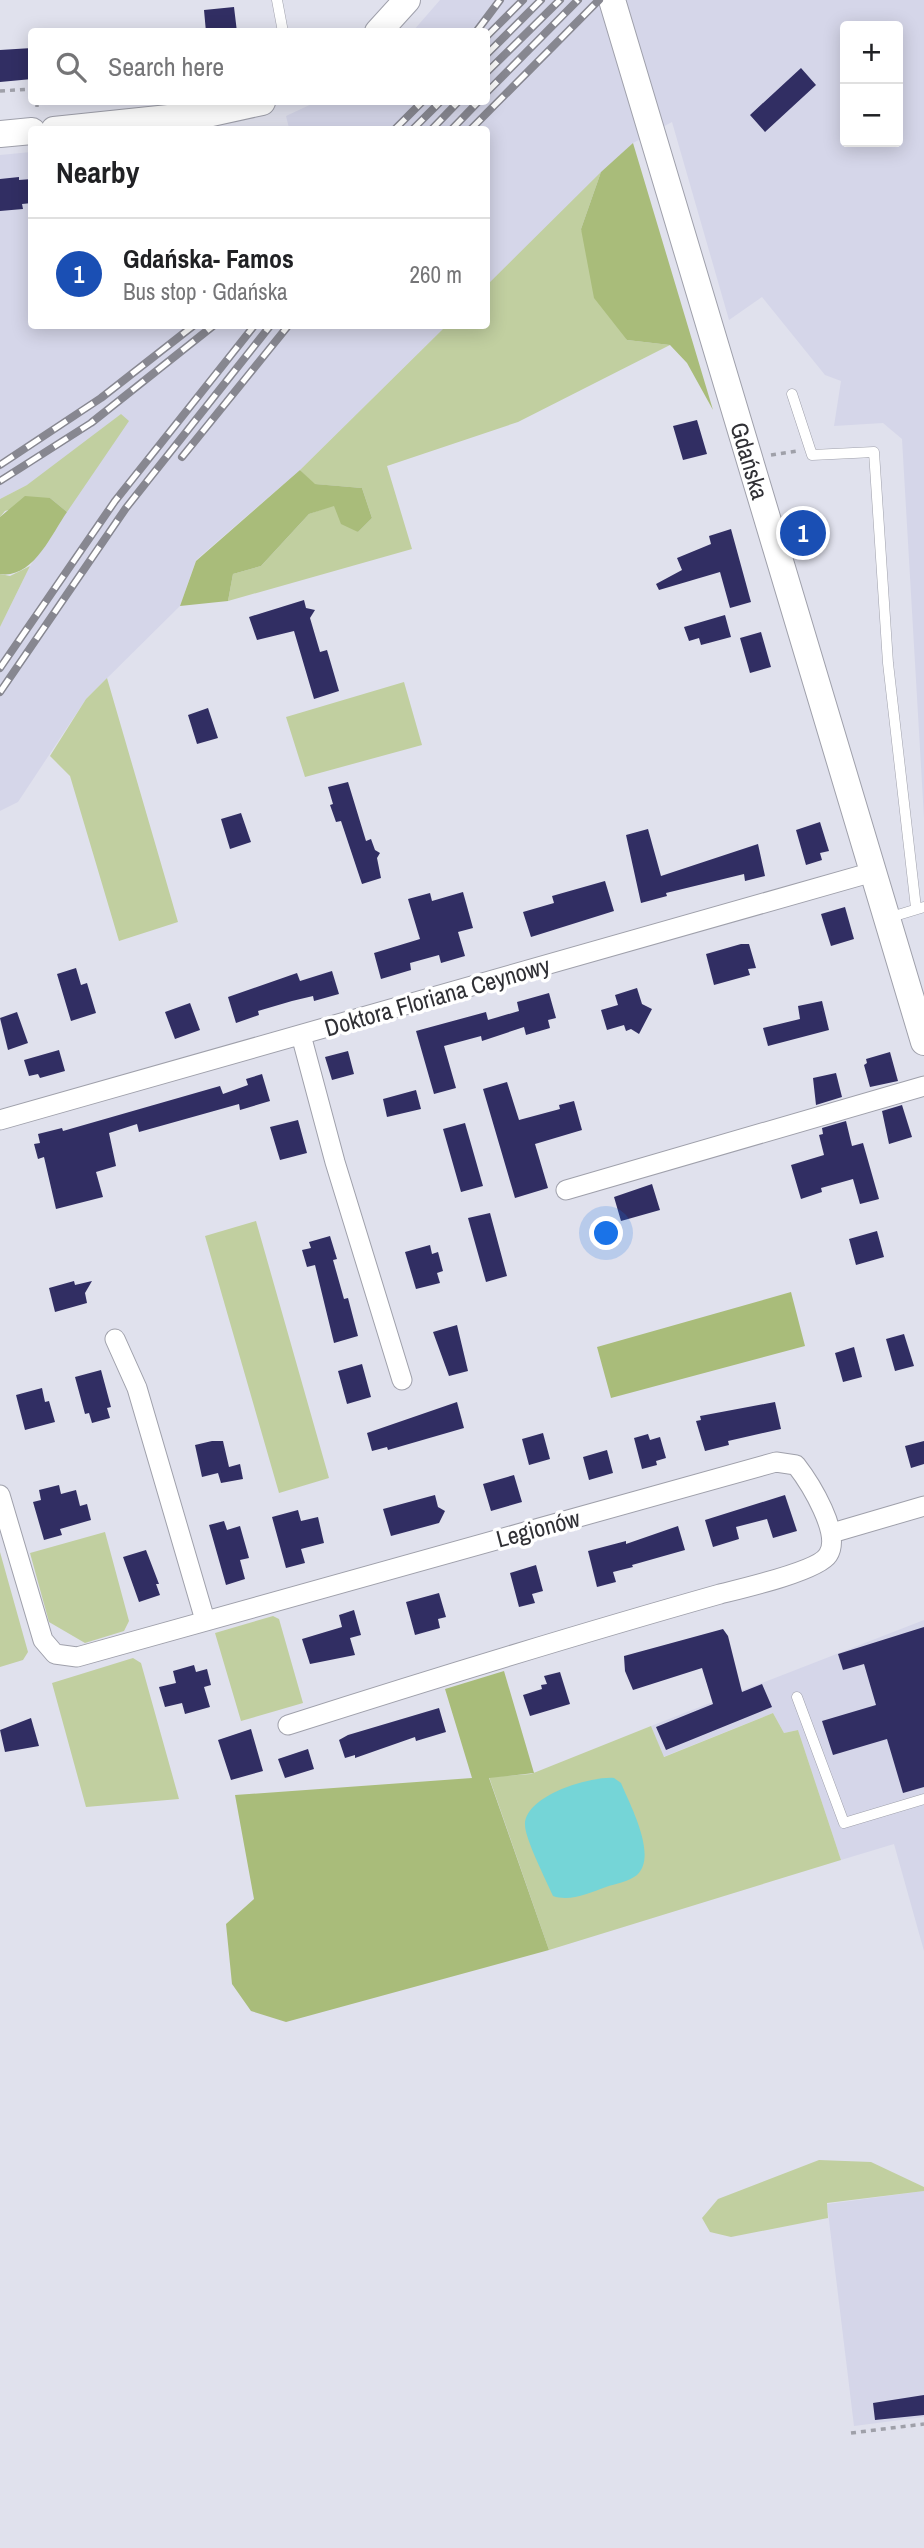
<!DOCTYPE html>
<html lang="en">
<head>
<meta charset="utf-8">
<style>
  :root { --surface:#fff; --page:#f6f6f6; --text:#202124; --muted:#757577; --line:#e0e0e0; --accent:#111827 }
  body { margin:0; font-family:"Archivo Narrow",sans-serif; background:var(--page); color:var(--text) }
  .controls { position:absolute; right:21px; top:21px; display:grid; overflow:hidden; border-radius:7px; box-shadow:0 4px 18px #0003 }
  .controls button { width:63px; height:63px; display:grid; place-items:center; padding:0; border:0; border-bottom:2px solid var(--line); background:var(--surface); color:var(--text); font:35px sans-serif }
  .you { position:absolute; left:607px; top:1234px; width:24px; height:24px; margin:-18px; border:5px solid #fff; border-radius:50%; background:#1a73e8; box-shadow:0 0 0 10px #1a73e833 }
  .badge { display:grid; place-items:center; width:46px; height:46px; border-radius:50%; background:var(--accent); color:#fff; font-size:23px; font-weight:700 }
  .pin { position:absolute; translate:-50% -50%; border:4px solid #fff; box-shadow:0 2px 7px #0006 }
  .list { margin:0; padding:0; list-style:none }
  h2 { display:flex; justify-content:space-between; align-items:center; height:91px; margin:0; padding:0 28px; font-size:30px }
  h2 small { font-size:23px; font-weight:400; color:var(--muted) }
  .list li { display:grid; grid-template-columns:46px 1fr auto; gap:21px; align-items:center; box-sizing:border-box; height:112px; padding:0 28px; border-top:2px solid var(--line) }
  .list b { display:block; font-size:26px; white-space:nowrap }
  .list p { margin:0; font-size:23px; white-space:nowrap; color:var(--muted) }
  .list em { font-size:23px; font-style:normal; color:var(--muted) }
  .icon { flex:none; width:38px; height:38px; fill:none; stroke:currentColor; stroke-width:2; stroke-linecap:round; stroke-linejoin:round }
  .map { position:relative; flex:none; width:924px; height:2548px; overflow:hidden }
  .search { position:absolute; background:var(--surface); box-shadow:0 4px 18px #0003; left:28px; top:28px; width:462px; height:77px; display:flex; align-items:center; gap:18px; box-sizing:border-box; padding:0 24px; border-radius:7px; color:var(--muted); font-size:26px }
  .panel { position:absolute; background:var(--surface); box-shadow:0 4px 18px #0003; left:28px; top:126px; width:462px; height:203px; border-radius:7px }
  .map>svg:first-child { display:block }
  .built { fill:#d5d6e9; fill-rule:evenodd }
  .green { fill:#c1cfa0 }
  .forest { fill:#a9bc7a }
  .water { fill:#75d5d7 }
  .building { fill:#312e63 }
  .lines { fill:none; stroke-linecap:round; stroke-linejoin:round }
  .lane-casing { stroke:#9fa0ab; stroke-width:11 }
  .street-casing { stroke:#9fa0ab; stroke-width:21 }
  .secondary-casing { stroke:#9fa0ab; stroke-width:28 }
  .path { stroke:#9fa0a9; stroke-width:3.5; stroke-dasharray:5 5; stroke-linecap:butt }
  .lane { stroke:#fff; stroke-width:10 }
  .street { stroke:#fff; stroke-width:19 }
  .secondary { stroke:#fff; stroke-width:26 }
  .rail-casing { stroke:#878790; stroke-width:8 }
  .rail { stroke:#fff; stroke-width:5; stroke-dasharray:16; stroke-linecap:butt }
  .labels { text-anchor:middle; dominant-baseline:central; stroke-width:7; stroke-linejoin:round; paint-order:stroke }
  .street-label { font-size:24px; fill:#303035; stroke:#fff }
</style>
</head>
<body>
<div class="map">
<svg width="924" height="2548" viewBox="0 0 924 2548">
  <rect width="100%" height="100%" fill="#e0e1ed"/>
  <path class="built" d="M440 0H924V818L902 439 883 423 834 426 841 381 825 375 762 297 729 320 672 122 633 143 487 285 486 130H274L289 128 286 116 316 102H486V32L413 31ZM845 26H898V142H845Z
    M31 152 32 326H446L300 470 196 560 180 606 86 699 18 802 0 811V627L30 566 50 536 27 485 0 499V155Z
    M924 1620V1951L894 1844 841 1860 798 1730 784 1733 773 1713 663 1757 651 1726Z
    M924 2191V2417L854 2426 827 2204Z"/>
  <path class="green" d="M601 172 581 229 627 340 670 345 518 422 387 466 412 549 228 601 233 574 261 566 309 514 334 505 358 532 372 518 362 488 314 484 300 470 446 326H486L487 285Z
    M121 414 129 421 67 512 50 498 5 511 0 517V499L27 485Z
    M30 566 0 627V574L10 576Z
    M107 678 178 922 119 941 70 776 50 756 86 699Z
    M404 682 422 745 305 777 286 717Z
    M256 1221 329 1478 279 1493 205 1236Z
    M105 1532 129 1621 124 1631 85 1643 49 1622 30 1553Z
    M0 1552 28 1652 23 1660 0 1667Z
    M273 1616 279 1619 303 1703 241 1721 215 1633Z
    M133 1658 141 1663 179 1799 86 1807 52 1683Z
    M773 1713 784 1733 798 1730 841 1860 549 1950 489 1777 531 1774 651 1726 664 1757Z
    M819 2160 871 2162 924 2187V2191L827 2203 828 2218 731 2237 710 2232 702 2218 718 2199Z"/>
  <path class="forest" d="M633 143 713 410 687 363 670 345 627 340 594 298 581 229 601 172Z
    M300 470 315 484 362 488 372 518 358 532 341 524 334 506 309 514 261 566 233 574 228 601 180 606 196 561Z
    M25 496 50 498 67 512C51 535 33 579 0 574V517Z
    M791 1292 805 1346 611 1398 597 1347Z
    M504 1671 534 1773 489 1778 549 1950 286 2022 251 2011 232 1984 226 1924 254 1899 235 1795 472 1778 445 1689Z"/>
  <path class="water" d="M614 1778 621 1783C630 1805 658 1856 637 1875 630 1881 615 1884 606 1887 589 1893 570 1902 553 1896 547 1882 525 1839 525 1825 525 1795 591 1776 614 1778Z"/>
  <path class="building" d="M234 7 237 32H206L204 10Z
    M32 48V79L0 82V50Z
    M801 68 816 85 765 132 750 115Z
    M19 177V180L32 179V203L22 204 23 209 0 211V179Z
    M697 420 707 454 683 460 673 426Z
    M731 529 751 602 730 608 720 572 659 590 656 584 682 570 677 558 711 544 709 536Z
    M304 600 306 608 315 610 310 618 320 652 327 650 339 691 314 699 294 631 257 640 249 617Z
    M725 615 731 637 701 645 699 638 689 641 684 627Z
    M761 632 771 667 750 673 740 638Z
    M208 708 218 738 197 744 188 715Z
    M348 782 366 841 371 839 375 850 380 853 377 858 381 878 362 884 341 821 336 822 330 805 333 804 328 787Z
    M241 813 251 842 230 849 221 819Z
    M820 822 829 851 820 853 822 860 806 865 796 830Z
    M648 829 661 876 758 844 765 876 745 881 744 874 666 893 667 896 641 903 626 835Z
    M605 881 614 911 531 937 523 912 554 903 552 896Z
    M463 892 473 928 458 932 465 956 441 963 439 955 410 963 411 970 381 979 374 953 420 939 408 899 430 893 432 901Z
    M845 907 854 939 831 946 821 914Z
    M741 944H749L756 968 748 969 750 975 714 985 706 954Z
    M76 968 81 985 87 983 96 1013 71 1021 57 974Z
    M332 971 339 994 314 1001 313 996 292 1001 258 1011 259 1015 236 1023 228 997 297 973 300 981Z
    M637 988 642 1004 652 1009 639 1034 631 1029 626 1031 624 1025 607 1030 601 1010 618 1005 615 995Z
    M549 993 556 1018 548 1020 550 1028 526 1035 524 1027 482 1041 481 1036 444 1046 456 1088 434 1094 416 1031 486 1012 488 1020 519 1011 517 1002Z
    M822 1001 829 1030 768 1046 763 1028 800 1019 798 1006Z
    M190 1003 200 1030 175 1039 165 1012Z
    M17 1012 28 1043 8 1050 0 1018Z
    M59 1050 65 1071 40 1078 38 1074 29 1076 24 1060Z
    M348 1051 354 1074 332 1080 325 1057Z
    M890 1052 898 1081 870 1087 864 1065 867 1063 866 1059Z
    M836 1073 842 1097 816 1105 813 1078Z
    M262 1074 270 1101 240 1110 239 1104 139 1132 137 1124 109 1133 116 1166 96 1172 103 1197 56 1209 44 1157 38 1159 34 1144 40 1143 38 1134 62 1128 63 1131 220 1086 223 1094 248 1085 246 1079Z
    M507 1082 519 1120 560 1109 559 1105 574 1101 582 1130 535 1144 548 1188 515 1198 483 1089Z
    M416 1090 421 1109 387 1117 383 1099Z
    M902 1105 912 1137 889 1144 882 1111Z
    M298 1120 307 1153 280 1160 270 1127Z
    M846 1121 852 1146 863 1143 879 1199 860 1204 853 1179 821 1188 822 1192 801 1199 791 1165 824 1155 819 1135 823 1134 822 1128Z
    M465 1123 483 1186 461 1192 443 1129Z
    M652 1184 660 1210 621 1221 614 1197Z
    M490 1213 507 1276 486 1282 468 1218Z
    M877 1231 884 1257 856 1265 849 1239Z
    M330 1236 337 1259 333 1260 344 1299 348 1298 358 1336 334 1343 315 1265 307 1267 302 1250 311 1248 309 1242Z
    M430 1245 432 1254 438 1252 443 1271 437 1273 440 1283 416 1289 405 1252Z
    M74 1281 75 1285 92 1281 85 1293 87 1303 55 1312 49 1288Z
    M457 1325 468 1371 449 1376 433 1332Z
    M904 1334 914 1366 895 1371 886 1339Z
    M854 1347 862 1377 843 1382 835 1353Z
    M362 1364 371 1397 347 1404 338 1371Z
    M101 1370 111 1407 107 1408 110 1418 92 1423 89 1413 85 1414 75 1377Z
    M42 1388 45 1402 49 1401 55 1422 25 1430 16 1395Z
    M457 1402 464 1428 388 1450 387 1447 372 1451 367 1433Z
    M775 1402 781 1429 728 1441 729 1445 705 1451 696 1421 701 1420 700 1416Z
    M543 1433 550 1459 529 1465 522 1439Z
    M648 1434 650 1440 660 1437 666 1458 656 1461 657 1465 642 1469 634 1438Z
    M212 1441H223L229 1467 240 1464 243 1479 221 1483 218 1473 202 1477 195 1445Z
    M924 1441V1464L911 1468 905 1446Z
    M607 1450 613 1473 589 1480 583 1457Z
    M514 1475 522 1502 491 1511 483 1484Z
    M59 1485 61 1494 76 1490 80 1506 87 1504 91 1520 60 1529 62 1535 44 1540 33 1502 41 1500 39 1490Z
    M435 1495 438 1507 445 1511 439 1523 391 1536 383 1509Z
    M785 1495 797 1531 773 1538 767 1519 736 1527 739 1539 713 1547 705 1520Z
    M298 1510 301 1521 318 1517 324 1543 301 1549 305 1563 286 1568 272 1517Z
    M224 1521 227 1530 240 1526 249 1558 240 1560 245 1579 226 1585 209 1525Z
    M678 1526 685 1550 632 1565 633 1567 613 1572 616 1582 597 1587 588 1551 626 1541V1544Z
    M146 1550 159 1584H156L160 1595 139 1602 123 1557Z
    M536 1565 543 1591 532 1594 535 1603 519 1607 510 1573Z
    M439 1593 446 1617 438 1619 440 1628 415 1635 406 1602Z
    M354 1610 361 1635 350 1638 355 1655 310 1664 302 1639 342 1627 339 1615Z
    M924 1627V1787L903 1793 887 1739 833 1755 822 1721 876 1705 864 1664 843 1670 838 1654Z
    M723 1629 728 1636 742 1692 762 1684 772 1707 666 1750 656 1727 713 1704 702 1668 633 1690 625 1671 624 1656Z
    M194 1665 196 1672 207 1669 211 1685 204 1687 210 1707 185 1714 182 1703 165 1707 159 1687 176 1683 173 1671Z
    M560 1672 570 1704 530 1716 523 1695 542 1689 541 1685 547 1684 544 1676Z
    M439 1708 446 1732 416 1741 415 1737 355 1758V1755L345 1758 339 1740 348 1735Z
    M31 1718 39 1746 5 1752 0 1730Z
    M251 1729 263 1771 231 1780 218 1740Z
    M308 1749 314 1769 285 1778 278 1759Z
    M924 2395V2415L875 2420 873 2403Z"/>
  <g class="lines">
    <defs>
      <path id="lane" d="M277 0 283 32
        M792 394 812 455 874 452 888 663 916 908
        M888 918 924 907
        M797 1697 844 1823 924 1799"/>
      <path id="street" d="M301 1035 335 1162 402 1380
        M0 1120 873 872
        M566 1190 924 1086
        M115 1339 137 1388 205 1620
        M0 1495 43 1640 55 1654 77 1657 776 1462 796 1465C810 1483 842 1534 828 1555 818 1571 740 1589 720 1594 575 1635 432 1679 288 1725
        M832 1533 924 1506"/>
      <g id="secondary">
        <path id="s1" d="M612 0 924 1042"/>
        <path d="M378 32 407 0"/>
        <path d="M54 130 207 114 262 102"/>
        <path d="M0 134 32 131"/>
      </g>
    </defs>
    <use href="#lane" class="lane-casing"/>
    <use href="#street" class="street-casing"/>
    <use href="#secondary" class="secondary-casing"/>
    <path class="path" d="M0 91 32 89
      M37 102V111
      M771 455 797 451
      M851 2433 924 2424"/>
    <use href="#lane" class="lane"/>
    <use href="#street" class="street"/>
    <use href="#secondary" class="secondary"/>
    <defs>
      <path id="rail" d="M476 32 500 0
        M486 37 523 0
        M486 55 541 0
        M486 73 560 0
        M486 93 578 0
        M394 130 422 102
        M412 130 440 102
        M431 130 458 102
        M451 130 478 102
        M470 130 599 0
        M182 457 288 326
        M0 465 101 398 193 326
        M0 481 91 423 213 326
        M0 668 115 501 254 326
        M0 692 126 508 270 326"/>
    </defs>
    <use href="#rail" class="rail-casing"/>
    <use href="#rail" class="rail"/>
  </g>
  <g class="labels">
    <g class="street-label">
      <text stroke="none"><textPath href="#s1" startOffset="481">Gdańska</textPath></text>
      <text transform="translate(437 996) rotate(-16)">Doktora Floriana Ceynowy</text>
      <text transform="translate(538 1528) rotate(-15)">Legionów</text>
    </g>
  </g>
</svg>
<div class="controls">
<button>+</button>
<button>−</button>
</div>
<div class="you"></div>
<div class="pin badge" style="left:803px;top:533px;background:#1a4fb4">1</div>
<div class="search"><svg class="icon" aria-label="search" viewBox="0 0 24 24"><circle cx="10" cy="10" r="6"/><path d="M15 15l6 6"/></svg>Search here</div>
<section class="panel">
<h2>Nearby<small></small></h2>
<ul class="list">
<li><span class="badge" style="background:#1a4fb4">1</span><div><b>Gdańska- Famos</b><p>Bus stop · Gdańska</p></div><em>260 m</em></li>
</ul>
</section>
</div>
</body>
</html>
